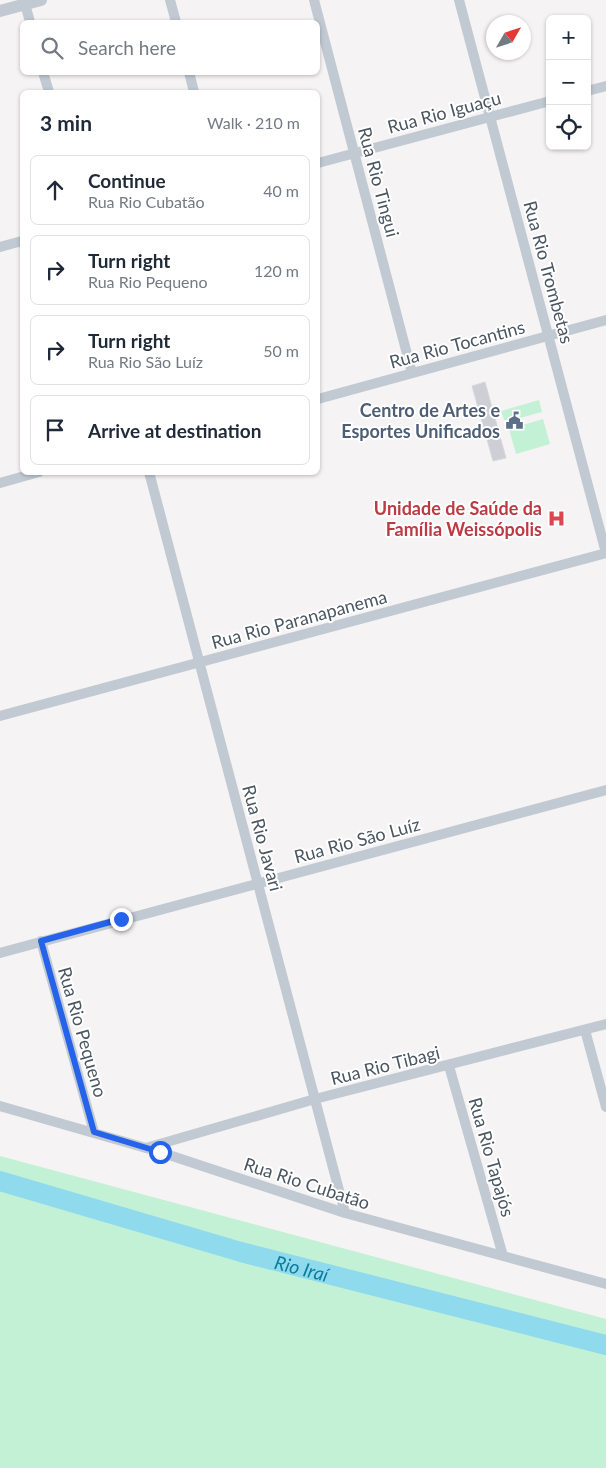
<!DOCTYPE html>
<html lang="en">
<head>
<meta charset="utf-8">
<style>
  :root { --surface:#fff; --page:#f2f2f3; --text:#1f2937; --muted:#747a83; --line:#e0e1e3 }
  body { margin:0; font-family:Lato,sans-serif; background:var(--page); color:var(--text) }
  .controls { position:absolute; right:15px; top:15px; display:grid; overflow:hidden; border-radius:8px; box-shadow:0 1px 4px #0004 }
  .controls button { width:45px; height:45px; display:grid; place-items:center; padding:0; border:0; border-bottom:1px solid var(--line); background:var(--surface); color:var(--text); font:25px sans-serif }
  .compass { position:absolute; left:486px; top:15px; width:45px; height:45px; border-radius:50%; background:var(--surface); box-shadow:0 1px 4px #0004; rotate:51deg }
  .stop { position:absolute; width:15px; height:15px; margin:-11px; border:4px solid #2563eb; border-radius:50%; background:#fff }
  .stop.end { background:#2563eb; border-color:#fff; box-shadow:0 1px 5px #0008 }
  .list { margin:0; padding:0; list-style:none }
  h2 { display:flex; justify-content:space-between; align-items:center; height:65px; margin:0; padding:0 20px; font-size:21px }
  h2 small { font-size:16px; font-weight:400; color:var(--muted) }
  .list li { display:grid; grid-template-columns:32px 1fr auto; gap:15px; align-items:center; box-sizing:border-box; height:70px; margin:0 10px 10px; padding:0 10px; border:1px solid var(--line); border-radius:8px }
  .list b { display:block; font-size:19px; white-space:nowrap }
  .list p { margin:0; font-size:16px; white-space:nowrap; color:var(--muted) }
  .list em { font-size:16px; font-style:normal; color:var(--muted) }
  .icon { flex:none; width:28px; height:28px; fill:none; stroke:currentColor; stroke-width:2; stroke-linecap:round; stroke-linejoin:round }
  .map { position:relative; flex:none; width:606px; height:1468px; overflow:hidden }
  .search { position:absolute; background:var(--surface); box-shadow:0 1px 4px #0004; left:20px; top:20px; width:300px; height:55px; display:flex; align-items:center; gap:12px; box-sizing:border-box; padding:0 18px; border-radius:8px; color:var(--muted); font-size:19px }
  .panel { position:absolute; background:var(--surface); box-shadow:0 1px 4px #0004; left:20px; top:90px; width:300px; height:385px; border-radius:8px }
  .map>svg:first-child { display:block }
  .green { fill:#c3f1d5 }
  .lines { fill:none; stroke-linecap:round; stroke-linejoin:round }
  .river { stroke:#90daee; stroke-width:20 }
  .building { fill:#cdcfd5; stroke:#d7d9de }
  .minor { stroke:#c1cad2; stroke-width:10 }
  .tertiary { stroke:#c1cad2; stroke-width:12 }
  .route { stroke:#2563eb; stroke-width:6 }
  .labels { text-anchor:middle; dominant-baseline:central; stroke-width:4; stroke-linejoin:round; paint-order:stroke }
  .street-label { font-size:18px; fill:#4a5661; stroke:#fff }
  .service-label { font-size:18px; font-weight:bold; fill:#4e5e75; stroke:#fff; text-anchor:end }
  .health-label { font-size:18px; font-weight:bold; fill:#be3a42; stroke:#fff; text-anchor:end }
  .water-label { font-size:19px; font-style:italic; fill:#0c7c9b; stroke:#fff }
</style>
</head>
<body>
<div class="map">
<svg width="606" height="1468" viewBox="0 0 606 1468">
  <rect width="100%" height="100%" fill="#f5f3f3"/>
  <path class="green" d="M539 400 542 412 505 422 501 411Z
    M543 419 550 444 516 454 509 429Z
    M0 1156 606 1319V1468H0Z"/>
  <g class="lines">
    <path class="river" id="s1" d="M0 1181 241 1252 606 1345"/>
  </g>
  <path class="building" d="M485 382 506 458 493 461 472 386Z"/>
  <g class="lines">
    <path class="minor" d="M24 0 30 22
      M170 0 176 22
      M314 0 412 373
      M459 0 606 553
      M43 72 49 92
      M189 72 194 92
      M587 91 606 86
      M318 163 550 101
      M0 247 22 241
      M318 399 606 320
      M149 472 345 1213
      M0 483 39 472
      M0 716 606 553
      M41 941 94 1132
      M0 953 606 790
      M585 1030 606 1107
      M449 1066 503 1256
      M0 1106 160 1152 345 1213 606 1284
      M146 1148 315 1099 606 1024"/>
    <path class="tertiary" d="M0 11 41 0"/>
  </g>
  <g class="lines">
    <path class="route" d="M121 919 41 941 94 1132 160 1152"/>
  </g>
  <defs>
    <symbol id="civic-bare" viewBox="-9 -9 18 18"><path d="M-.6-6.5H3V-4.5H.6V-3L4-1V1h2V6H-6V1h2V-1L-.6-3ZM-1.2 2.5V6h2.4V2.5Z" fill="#5c6f8a" stroke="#fff" stroke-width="2.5" paint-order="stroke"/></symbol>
    <symbol id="hospital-bare" viewBox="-9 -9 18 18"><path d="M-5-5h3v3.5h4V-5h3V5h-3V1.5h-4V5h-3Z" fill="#e0444e" stroke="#fff" stroke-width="2.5" paint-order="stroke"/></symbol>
  </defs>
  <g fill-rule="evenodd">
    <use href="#civic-bare" x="502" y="408" width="25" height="25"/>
    <use href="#hospital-bare" x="544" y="506" width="25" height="25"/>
  </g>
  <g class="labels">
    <g class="street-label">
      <text transform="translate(444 112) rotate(-15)">Rua Rio Iguaçu</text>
      <text transform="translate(379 182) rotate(75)">Rua Rio Tingui</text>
      <text transform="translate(549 272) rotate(75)">Rua Rio Trombetas</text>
      <text transform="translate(457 344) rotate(-15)">Rua Rio Tocantins</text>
      <text transform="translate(299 619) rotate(-15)">Rua Rio Paranapanema</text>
      <text transform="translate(263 838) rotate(75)">Rua Rio Javari</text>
      <text transform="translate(357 840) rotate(-15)">Rua Rio São Luíz</text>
      <text transform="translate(83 1032) rotate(74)">Rua Rio Pequeno</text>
      <text transform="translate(385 1065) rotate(-14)">Rua Rio Tibagi</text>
      <text transform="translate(492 1157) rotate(74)">Rua Rio Tapajós</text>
      <text transform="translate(307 1183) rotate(18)">Rua Rio Cubatão</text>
    </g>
    <g class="service-label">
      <text x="500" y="410">Centro de Artes e<tspan x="500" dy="21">Esportes Unificados</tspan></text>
    </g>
    <g class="health-label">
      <text x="542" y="508">Unidade de Saúde da<tspan x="542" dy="21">Família Weissópolis</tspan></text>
    </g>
    <g class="water-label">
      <text stroke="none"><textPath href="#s1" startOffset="314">Rio Iraí</textPath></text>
    </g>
  </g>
</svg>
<div class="controls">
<button>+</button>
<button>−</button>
<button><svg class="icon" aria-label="locate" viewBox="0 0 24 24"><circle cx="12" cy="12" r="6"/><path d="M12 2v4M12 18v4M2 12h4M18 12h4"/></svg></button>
</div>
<svg class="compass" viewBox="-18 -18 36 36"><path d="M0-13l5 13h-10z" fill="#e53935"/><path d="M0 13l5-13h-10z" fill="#747a83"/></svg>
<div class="stop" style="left:160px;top:1152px"></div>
<div class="stop end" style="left:121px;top:919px"></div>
<div class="search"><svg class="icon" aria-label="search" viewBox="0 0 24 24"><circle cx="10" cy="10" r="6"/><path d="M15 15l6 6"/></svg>Search here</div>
<section class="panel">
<h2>3 min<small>Walk · 210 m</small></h2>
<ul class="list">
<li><svg class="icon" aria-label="ahead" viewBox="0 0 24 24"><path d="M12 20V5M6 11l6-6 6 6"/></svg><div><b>Continue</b><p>Rua Rio Cubatão</p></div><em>40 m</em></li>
<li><svg class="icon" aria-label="right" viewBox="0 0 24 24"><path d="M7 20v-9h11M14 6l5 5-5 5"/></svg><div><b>Turn right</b><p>Rua Rio Pequeno</p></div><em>120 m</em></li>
<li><svg class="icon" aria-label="right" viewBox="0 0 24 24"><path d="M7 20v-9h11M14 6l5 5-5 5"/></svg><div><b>Turn right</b><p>Rua Rio São Luíz</p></div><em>50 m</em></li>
<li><svg class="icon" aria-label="arrive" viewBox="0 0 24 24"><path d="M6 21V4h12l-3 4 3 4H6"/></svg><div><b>Arrive at destination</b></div></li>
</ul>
</section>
</div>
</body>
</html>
